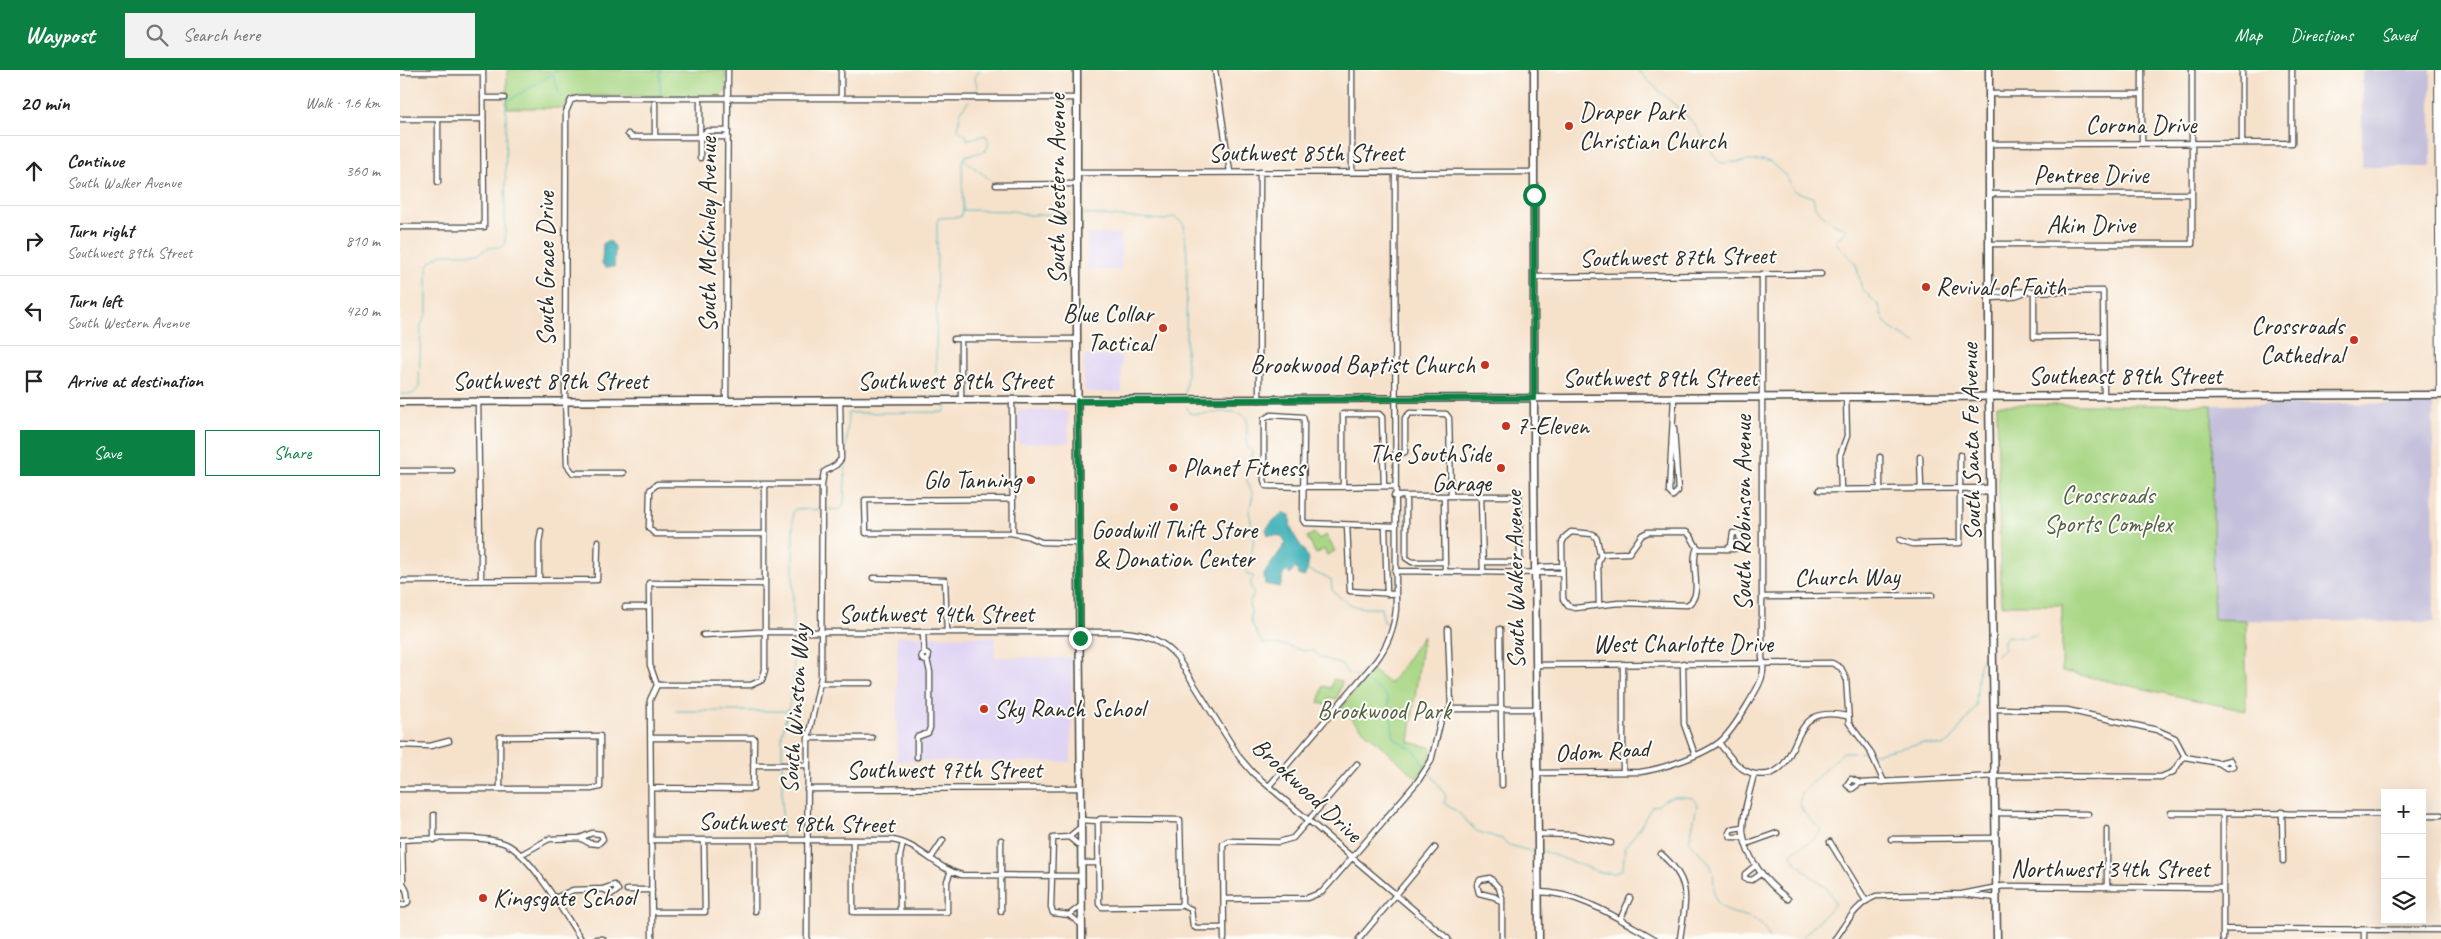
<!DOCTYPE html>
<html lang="en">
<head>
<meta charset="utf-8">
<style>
  :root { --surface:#fff; --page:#f2f2f2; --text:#222; --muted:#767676; --line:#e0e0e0; --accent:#0b8043 }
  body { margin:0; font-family:Caveat,sans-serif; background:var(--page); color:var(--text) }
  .controls { position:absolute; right:15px; bottom:15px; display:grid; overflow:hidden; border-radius:0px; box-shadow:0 5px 20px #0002 }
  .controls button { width:45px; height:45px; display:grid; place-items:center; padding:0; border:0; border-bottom:1px solid var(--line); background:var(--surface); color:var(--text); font:25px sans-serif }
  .stop { position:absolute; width:15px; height:15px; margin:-11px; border:4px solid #0b8043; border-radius:50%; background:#fff }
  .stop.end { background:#0b8043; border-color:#fff; box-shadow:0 1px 5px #0008 }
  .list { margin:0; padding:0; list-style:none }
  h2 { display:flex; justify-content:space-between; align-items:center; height:65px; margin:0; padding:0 20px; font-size:21px }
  h2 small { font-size:16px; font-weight:400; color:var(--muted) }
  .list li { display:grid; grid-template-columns:32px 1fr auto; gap:15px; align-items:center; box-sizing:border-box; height:70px; padding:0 20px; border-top:1px solid var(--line) }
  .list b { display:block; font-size:19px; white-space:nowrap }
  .list p { margin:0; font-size:16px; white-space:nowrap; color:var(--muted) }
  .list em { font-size:16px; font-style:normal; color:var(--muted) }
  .actions { display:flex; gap:10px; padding:15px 20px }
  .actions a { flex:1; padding:11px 0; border:1px solid var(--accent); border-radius:0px; text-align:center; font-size:18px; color:var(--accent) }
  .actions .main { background:var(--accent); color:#fff }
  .icon { flex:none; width:28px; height:28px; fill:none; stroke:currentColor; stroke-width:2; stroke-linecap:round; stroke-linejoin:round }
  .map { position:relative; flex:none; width:2041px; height:869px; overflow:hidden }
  header { display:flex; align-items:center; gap:30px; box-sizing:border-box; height:70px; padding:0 25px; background:var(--accent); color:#fff }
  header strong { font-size:24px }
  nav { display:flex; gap:28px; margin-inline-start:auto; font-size:18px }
  .search { width:350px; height:45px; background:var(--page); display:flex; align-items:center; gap:12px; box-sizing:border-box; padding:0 18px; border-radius:0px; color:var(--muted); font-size:19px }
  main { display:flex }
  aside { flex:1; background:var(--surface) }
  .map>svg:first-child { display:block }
  .built { fill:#e0d4f4 }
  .industrial { fill:#c4c0db }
  .green { fill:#a9d785; stroke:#6a8158 }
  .water { fill:#44b4bb; stroke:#387073 }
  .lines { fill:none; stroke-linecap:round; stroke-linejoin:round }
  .stream { stroke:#44b4bb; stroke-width:1 }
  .street-casing { stroke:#494643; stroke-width:7 }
  .secondary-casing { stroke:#494643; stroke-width:9 }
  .primary-casing { stroke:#494643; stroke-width:10 }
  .street { stroke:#fff; stroke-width:4.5 }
  .secondary { stroke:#fff; stroke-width:6 }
  .primary { stroke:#fff; stroke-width:8 }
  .route { stroke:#0b8043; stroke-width:6 }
  .poi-dot { fill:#c8321e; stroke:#fdfcf7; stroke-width:2 }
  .labels { text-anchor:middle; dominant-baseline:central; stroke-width:4; stroke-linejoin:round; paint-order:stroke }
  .poi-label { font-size:25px; fill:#2b2b2b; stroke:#fdfcf7; text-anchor:start }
  .street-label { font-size:25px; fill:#2b2b2b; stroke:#fdfcf7 }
  .park-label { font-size:25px; fill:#515f46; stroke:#fdfcf7 }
</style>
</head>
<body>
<header>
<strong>Waypost</strong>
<div class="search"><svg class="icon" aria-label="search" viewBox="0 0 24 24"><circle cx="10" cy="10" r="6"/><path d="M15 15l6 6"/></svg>Search here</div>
<nav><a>Map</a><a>Directions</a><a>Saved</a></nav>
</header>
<main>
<aside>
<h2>20 min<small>Walk · 1.6 km</small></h2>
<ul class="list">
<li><svg class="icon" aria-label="ahead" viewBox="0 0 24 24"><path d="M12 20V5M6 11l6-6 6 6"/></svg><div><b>Continue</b><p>South Walker Avenue</p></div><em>360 m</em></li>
<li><svg class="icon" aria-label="right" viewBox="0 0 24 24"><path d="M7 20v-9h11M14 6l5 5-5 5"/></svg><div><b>Turn right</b><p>Southwest 89th Street</p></div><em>810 m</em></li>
<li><svg class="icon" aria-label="left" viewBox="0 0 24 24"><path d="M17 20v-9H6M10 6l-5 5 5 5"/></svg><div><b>Turn left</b><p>South Western Avenue</p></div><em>420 m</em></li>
<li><svg class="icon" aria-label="arrive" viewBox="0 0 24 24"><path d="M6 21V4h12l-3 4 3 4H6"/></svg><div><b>Arrive at destination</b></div></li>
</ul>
<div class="actions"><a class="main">Save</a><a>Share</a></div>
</aside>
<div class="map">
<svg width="2041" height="869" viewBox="0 0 2041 869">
  <rect width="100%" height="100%" fill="#fdfcf7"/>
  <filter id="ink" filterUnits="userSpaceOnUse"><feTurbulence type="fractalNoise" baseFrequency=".02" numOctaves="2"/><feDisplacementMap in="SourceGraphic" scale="10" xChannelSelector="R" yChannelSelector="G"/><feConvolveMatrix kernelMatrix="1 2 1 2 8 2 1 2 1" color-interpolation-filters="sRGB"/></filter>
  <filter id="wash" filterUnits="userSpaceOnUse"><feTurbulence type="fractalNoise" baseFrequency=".0096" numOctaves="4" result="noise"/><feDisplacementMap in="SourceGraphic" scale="20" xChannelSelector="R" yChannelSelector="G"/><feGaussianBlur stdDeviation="1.12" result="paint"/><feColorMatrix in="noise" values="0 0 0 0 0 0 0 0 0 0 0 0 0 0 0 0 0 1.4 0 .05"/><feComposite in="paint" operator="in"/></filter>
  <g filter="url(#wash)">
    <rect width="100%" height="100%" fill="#f6e1ca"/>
    <path class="built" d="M687 164H721V200H687Z
      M684 286H722V322H688L684 317Z
      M618 340H663L668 344 669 372 618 373Z
      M497 566 595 567V587L672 588 671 692 497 691Z"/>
    <path class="industrial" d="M1962 0H2031V97H1962Z
      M2033 333 2034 552 1814 550 1812 335Z"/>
    <path class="green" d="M107 0H325L326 20 321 26H174L170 28 164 38H107Z
      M1597 335H1812L1814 549 1846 550V641L1662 601V535H1601Z
      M914 463 918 469 926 465 935 481 927 485 924 479 916 484 907 467Z
      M1023 566 1009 672 1032 678 1028 692 1017 708 940 639 972 600 990 614Z
      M933 609 942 611 937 629 929 627 927 635 919 633 923 616 931 618Z"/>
    <path class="water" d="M205 172H211L215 178 214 197H205L202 194 203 174Z
      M884 443 890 445C890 449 890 454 891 457 896 477 917 484 904 507L898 505 897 499 894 498 890 505 888 501C879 505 884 512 880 517L865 514 864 504 886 473 882 466 868 465 866 459 876 448Z"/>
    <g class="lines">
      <path class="stream" d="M260 0V24
        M1237 0 1294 53 1315 87 1321 93 1364 90 1370 92 1386 106 1394 121 1413 127 1415 137 1422 144 1431 152 1445 158 1446 162 1437 169 1436 173 1456 194 1462 219 1479 236 1483 249 1490 258 1517 274
        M153 5 161 28
        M572 27C579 15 577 19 575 7L580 0
        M563 89 596 114
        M563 140 614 141 628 145 670 144
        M684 144 765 150 774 147 784 154 787 187 786 276 787 304 785 323
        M0 324H13L19 317 21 255 27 243V199L30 192 42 184H78L88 178 100 177 105 175 106 32 159 0
        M547 326 546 322 536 314 537 152 539 148 560 147 563 140 562 91 565 86 586 81 589 73 586 65 567 70 566 65 558 60 560 42 569 30
        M787 337 789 343C809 347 833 335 847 348V378L852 381 847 411 853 425 849 442 854 464 852 483 846 501 848 505 854 506 851 511V518L854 522 849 535 851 540V552L862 573 889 576 903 581 912 580 920 587 942 595 947 603 959 607
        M424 440 441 439 444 435 448 343 544 342 547 336
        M907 500 931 509 932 520C950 537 956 539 981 538L984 552 989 553
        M393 560V442L395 439 420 440
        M1596 585 1604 579V571L1607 566 1625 568 1637 564
        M963 609 984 623 988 630 994 668 1015 681 1025 697
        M276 641H388
        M1028 700 1046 726 1044 733 1058 742 1076 761 1102 769 1109 775 1133 782
        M382 767V665L394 614 393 564
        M1143 781 1202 803H1215L1223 799 1225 777 1239 759 1252 736 1259 735C1268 724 1281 727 1294 728L1297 736 1289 772C1297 780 1310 790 1313 802 1315 812 1311 824 1318 833 1332 852 1357 836 1370 869
        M1401 869 1435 834C1430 812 1401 805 1391 784 1400 774 1413 774 1420 762V758C1408 748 1394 738 1403 721L1443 682 1478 683 1522 673 1542 676 1551 671 1576 636 1579 595 1582 589 1590 587"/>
    </g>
  </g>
  <g filter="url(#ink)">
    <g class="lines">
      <defs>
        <path id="street" d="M441 0V28
          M815 0 830 102
          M1742 0V74
          M1842 0V73
          M0 2H83
          M1589 24H1742
          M83 28H104
          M300 32V88
          M0 49H83
          M38 49V112
          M228 64 232 67H328
          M255 67V33
          M300 67 307 61H328
          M1589 74 1892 73V0
          M952 102V0
          M677 103 1134 102
          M596 115 677 114
          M1589 124H1792
          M0 157H84L83 0
          M1589 174H1792V0
          M1134 207 1421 204
          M1589 222 1703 221 1704 326
          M1634 222V267L1703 266
          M1590 228 1611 227 1623 223
          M554 269H677
          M561 269V331
          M859 330 860 102
          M78 331 80 480
          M326 331 328 0
          M612 331 613 463
          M1274 358 1278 421 1273 426 1269 422 1274 328
          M994 385 1005 382V348L1010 343 1046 344 1049 348 1051 425
          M1480 387V419
          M1520 387 1521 419
          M0 401H52
          M223 403H173L167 395 165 323 166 42 171 30 179 28H677
          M943 416V344H979L982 347 984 416
          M994 416C952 416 909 418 866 416L864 410V349L871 345 903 347 904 351 903 450 905 453 995 456
          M1569 419 1591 423
          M1419 420 1591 418
          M1441 420 1440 385 1447 366 1446 327
          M994 426H1119L1120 489 1116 492H1084
          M1006 426V488L1012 492H1045
          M1044 426 1045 501
          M1081 426 1083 501
          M613 429 465 430 466 463H611L627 466 641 472 679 473
          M947 455 950 521 995 524
          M985 456 987 524
          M365 464H255L249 458 250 420 257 414H422
          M1500 470 1513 474 1560 473V385
          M1297 478C1289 494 1305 526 1287 535L1219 533 1175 538 1168 536 1163 529 1162 473 1165 467 1171 462 1193 464 1197 469 1200 484 1229 483 1242 465 1248 462H1286C1294 466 1293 476 1300 479H1334L1341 477 1339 463H1333L1331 476 1327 479
          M81 485V511
          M995 501 1162 503
          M1135 501 1141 497 1162 496
          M473 508 545 510 547 562
          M0 511 197 510 198 471
          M139 511V473L141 461
          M1363 527 1532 525
          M1199 535 1198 492 1201 485
          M225 537H249
          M1100 559 1102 715
          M523 562 524 584
          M303 565 358 562H722C744 563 763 570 777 587L840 688 853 703 1048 869
          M521.5 587a3.5 3.5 0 1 1 7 0a3.5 3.5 0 1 1-7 0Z
          M1283 593 1284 654 1295 685
          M1223 594V702
          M1136 595 1432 593 1441 598 1446 608 1449 653 1470 681 1484 712
          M421 613H471
          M257 615H351L362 610 365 600V414
          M1050 639H1136
          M1594 639 1667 640 1757 660 1775 668 1785 687 1819 693 1827 698 1833 696 1830 690 1819 693
          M251 668H354L353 719 251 718
          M408 668H472
          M1319 673C1333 690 1343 708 1368 704 1394 699 1392 661 1413 648 1423 642 1437 644 1447 646
          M0 675 30 676 49 671
          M517 687V667L528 663 530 658V602L527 590
          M353 695H407
          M1137 703 1240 702C1262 699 1308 684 1323 669 1335 657 1343 642 1352 627 1360 614 1366 603 1362 588V204
          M1354 704C1350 722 1342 744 1343 762 1346 790 1368 814 1388 829
          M1460 713 1452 719 1447 715 1451 709 1460 713 1595 706 1761 707 1773 702 1784 686
          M869 716 976 591C988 575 994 559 996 539L995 102
          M0 719H191L200 717V666L100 667V719
          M407 719 681 718
          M1882 742 1883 791
          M1595 743 1688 744
          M1771 743 1985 744
          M1823 744V869
          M2022 745H2041
          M700 749 780 750 782 833 780 836 702 837 699 834 698 751Z
          M681 750 698 751
          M1343 757 1331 759 1329 763 1331 767H1344
          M1707 759V817
          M1138 764 1174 765 1211 773
          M669 767 681 757
          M1491 769 1596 768
          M0 770C27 769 84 764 106 774 132 786 164 844 181 869
          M34 770V745
          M252 770H492C520 774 536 799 562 805L682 806
          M453 770V842H547V811L551 801
          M1430 772 1466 831
          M1346 774 1377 763
          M681 777 669 767 653 768 651 837 653 843 669 845 682 835
          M122 784 149 769 180 768 192 763 201 764 203 769 198 774 189 773 180 768
          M1261 784C1294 813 1285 830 1280 869
          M531 788 543 770
          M682 793H697
          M1356 795 1345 804V809L1352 810 1362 803
          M0 818 3 813 2 770
          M227 820H252
          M1138 822C1180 822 1220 850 1255 869
          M1562 824 1603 816 1823 818
          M153 829 173 820 203 819 214 815 218 820 213 824 203 819
          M824 829 907 828 922 822 931 812 1018 711 1031 691 1041 650 1051 637 1048 559
          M1102 833 1095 827 1079 823 1077 815 1080 810 1090 808 1099 818 1102 828V869
          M0 835H5L8 832 7 822 3 813
          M781 835 791 839 793 856 796 858H824
          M355 841V770
          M601 841V770
          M252 842H305L304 770
          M500 842V786L503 773
          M669 845 682 855
          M1220 850 1230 828
          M1823 859 2041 860
          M252 867 250 630 257 615 250 595 249 513 365 514
          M196 869H203
          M407 869 408 668 421 607 422 414 424 402 436 395 441 389 440 331
          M824 869 823 774 828 771 879 772 893 768 957 694
          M959 869 1035 778
          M1435 869C1447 852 1456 834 1476 826L1562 824 1597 828
          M1964 869V860"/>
        <path id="secondary" d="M677 0V269L682 869
          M1134 0V398L1139 869
          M1589 0V327L1597 869
          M0 332 2041 325"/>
        <path id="primary" d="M2039 0 2041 323"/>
      </defs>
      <use href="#street" class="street-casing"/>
      <use href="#secondary" class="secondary-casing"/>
      <use href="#primary" class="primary-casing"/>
      <use href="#street" class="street"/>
      <use href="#secondary" class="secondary"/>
      <use href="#primary" class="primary"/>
    </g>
  </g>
  <g class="lines" filter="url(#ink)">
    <path class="route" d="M680 568 678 331 1134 328V125"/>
  </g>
  <g class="poi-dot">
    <circle cx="1169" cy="56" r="5"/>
    <circle cx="1526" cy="217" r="5"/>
    <circle cx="763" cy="258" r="5"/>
    <circle cx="1954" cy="270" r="5"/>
    <circle cx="1085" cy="295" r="5"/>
    <circle cx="1106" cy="356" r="5"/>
    <circle cx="773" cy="398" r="5"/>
    <circle cx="1101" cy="398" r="5"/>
    <circle cx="631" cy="410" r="5"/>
    <circle cx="774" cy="437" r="5"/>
    <circle cx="584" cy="639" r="5"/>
    <circle cx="83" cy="828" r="5"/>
  </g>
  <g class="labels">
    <g class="poi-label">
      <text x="1179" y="42">Draper Park<tspan x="1179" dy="29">Christian Church</tspan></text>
      <text x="1536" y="217">Revival of Faith</text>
      <text x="753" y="244" text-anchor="end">Blue Collar<tspan x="753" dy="29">Tactical</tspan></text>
      <text x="1944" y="256" text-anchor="end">Crossroads<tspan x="1944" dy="29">Cathedral</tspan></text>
      <text x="1075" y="295" text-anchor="end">Brookwood Baptist Church</text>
      <text x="1116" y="356">7-Eleven</text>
      <text x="1091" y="384" text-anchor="end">The SouthSide<tspan x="1091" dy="29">Garage</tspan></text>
      <text x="783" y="398">Planet Fitness</text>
      <text x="621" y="410" text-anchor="end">Glo Tanning</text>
      <text x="774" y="460" text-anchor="middle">Goodwill Thift Store<tspan x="774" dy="29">&amp; Donation Center</tspan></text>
      <text x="594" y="639">Sky Ranch School</text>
      <text x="93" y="828">Kingsgate School</text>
    </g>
    <g class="street-label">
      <text x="1741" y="55">Corona Drive</text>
      <text x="906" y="83">Southwest 85th Street</text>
      <text x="1691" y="105">Pentree Drive</text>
      <text transform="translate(657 119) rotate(-90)">South Western Avenue</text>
      <text x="1691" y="155">Akin Drive</text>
      <text transform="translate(308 165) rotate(-90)">South McKinley Avenue</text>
      <text transform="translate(1277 187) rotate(-1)">Southwest 87th Street</text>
      <text transform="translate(146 199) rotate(-90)">South Grace Drive</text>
      <text x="1725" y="306">Southeast 89th Street</text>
      <text x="1260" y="308">Southwest 89th Street</text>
      <text x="150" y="311">Southwest 89th Street</text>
      <text x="555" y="311">Southwest 89th Street</text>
      <text transform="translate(1571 372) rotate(-91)">South Santa Fe Avenue</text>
      <text transform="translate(1343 443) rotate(-90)">South Robinson Avenue</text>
      <text transform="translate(1447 507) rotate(-1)">Church Way</text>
      <text transform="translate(1115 510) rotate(-91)">South Walker Avenue</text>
      <text x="536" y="544">Southwest 94th Street</text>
      <text x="1283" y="574">West Charlotte Drive</text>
      <text transform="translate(395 639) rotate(-86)">South Winston Way</text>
      <text transform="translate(1202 681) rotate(-3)">Odom Road</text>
      <text x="544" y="700">Southwest 97th Street</text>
      <text transform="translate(907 720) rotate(43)">Brookwood Drive</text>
      <text transform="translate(396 753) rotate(1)">Southwest 98th Street</text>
      <text x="1710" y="799">Northwest 34th Street</text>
    </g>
    <g class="park-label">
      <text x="1708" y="425">Crossroads<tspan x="1708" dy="29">Sports Complex</tspan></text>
      <text x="984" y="641">Brookwood Park</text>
    </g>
  </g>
</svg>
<div class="controls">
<button>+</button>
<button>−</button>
<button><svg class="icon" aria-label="layers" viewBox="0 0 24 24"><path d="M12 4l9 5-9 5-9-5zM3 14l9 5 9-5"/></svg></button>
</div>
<div class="stop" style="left:1134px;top:125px"></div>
<div class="stop end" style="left:680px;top:568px"></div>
</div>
</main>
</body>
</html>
